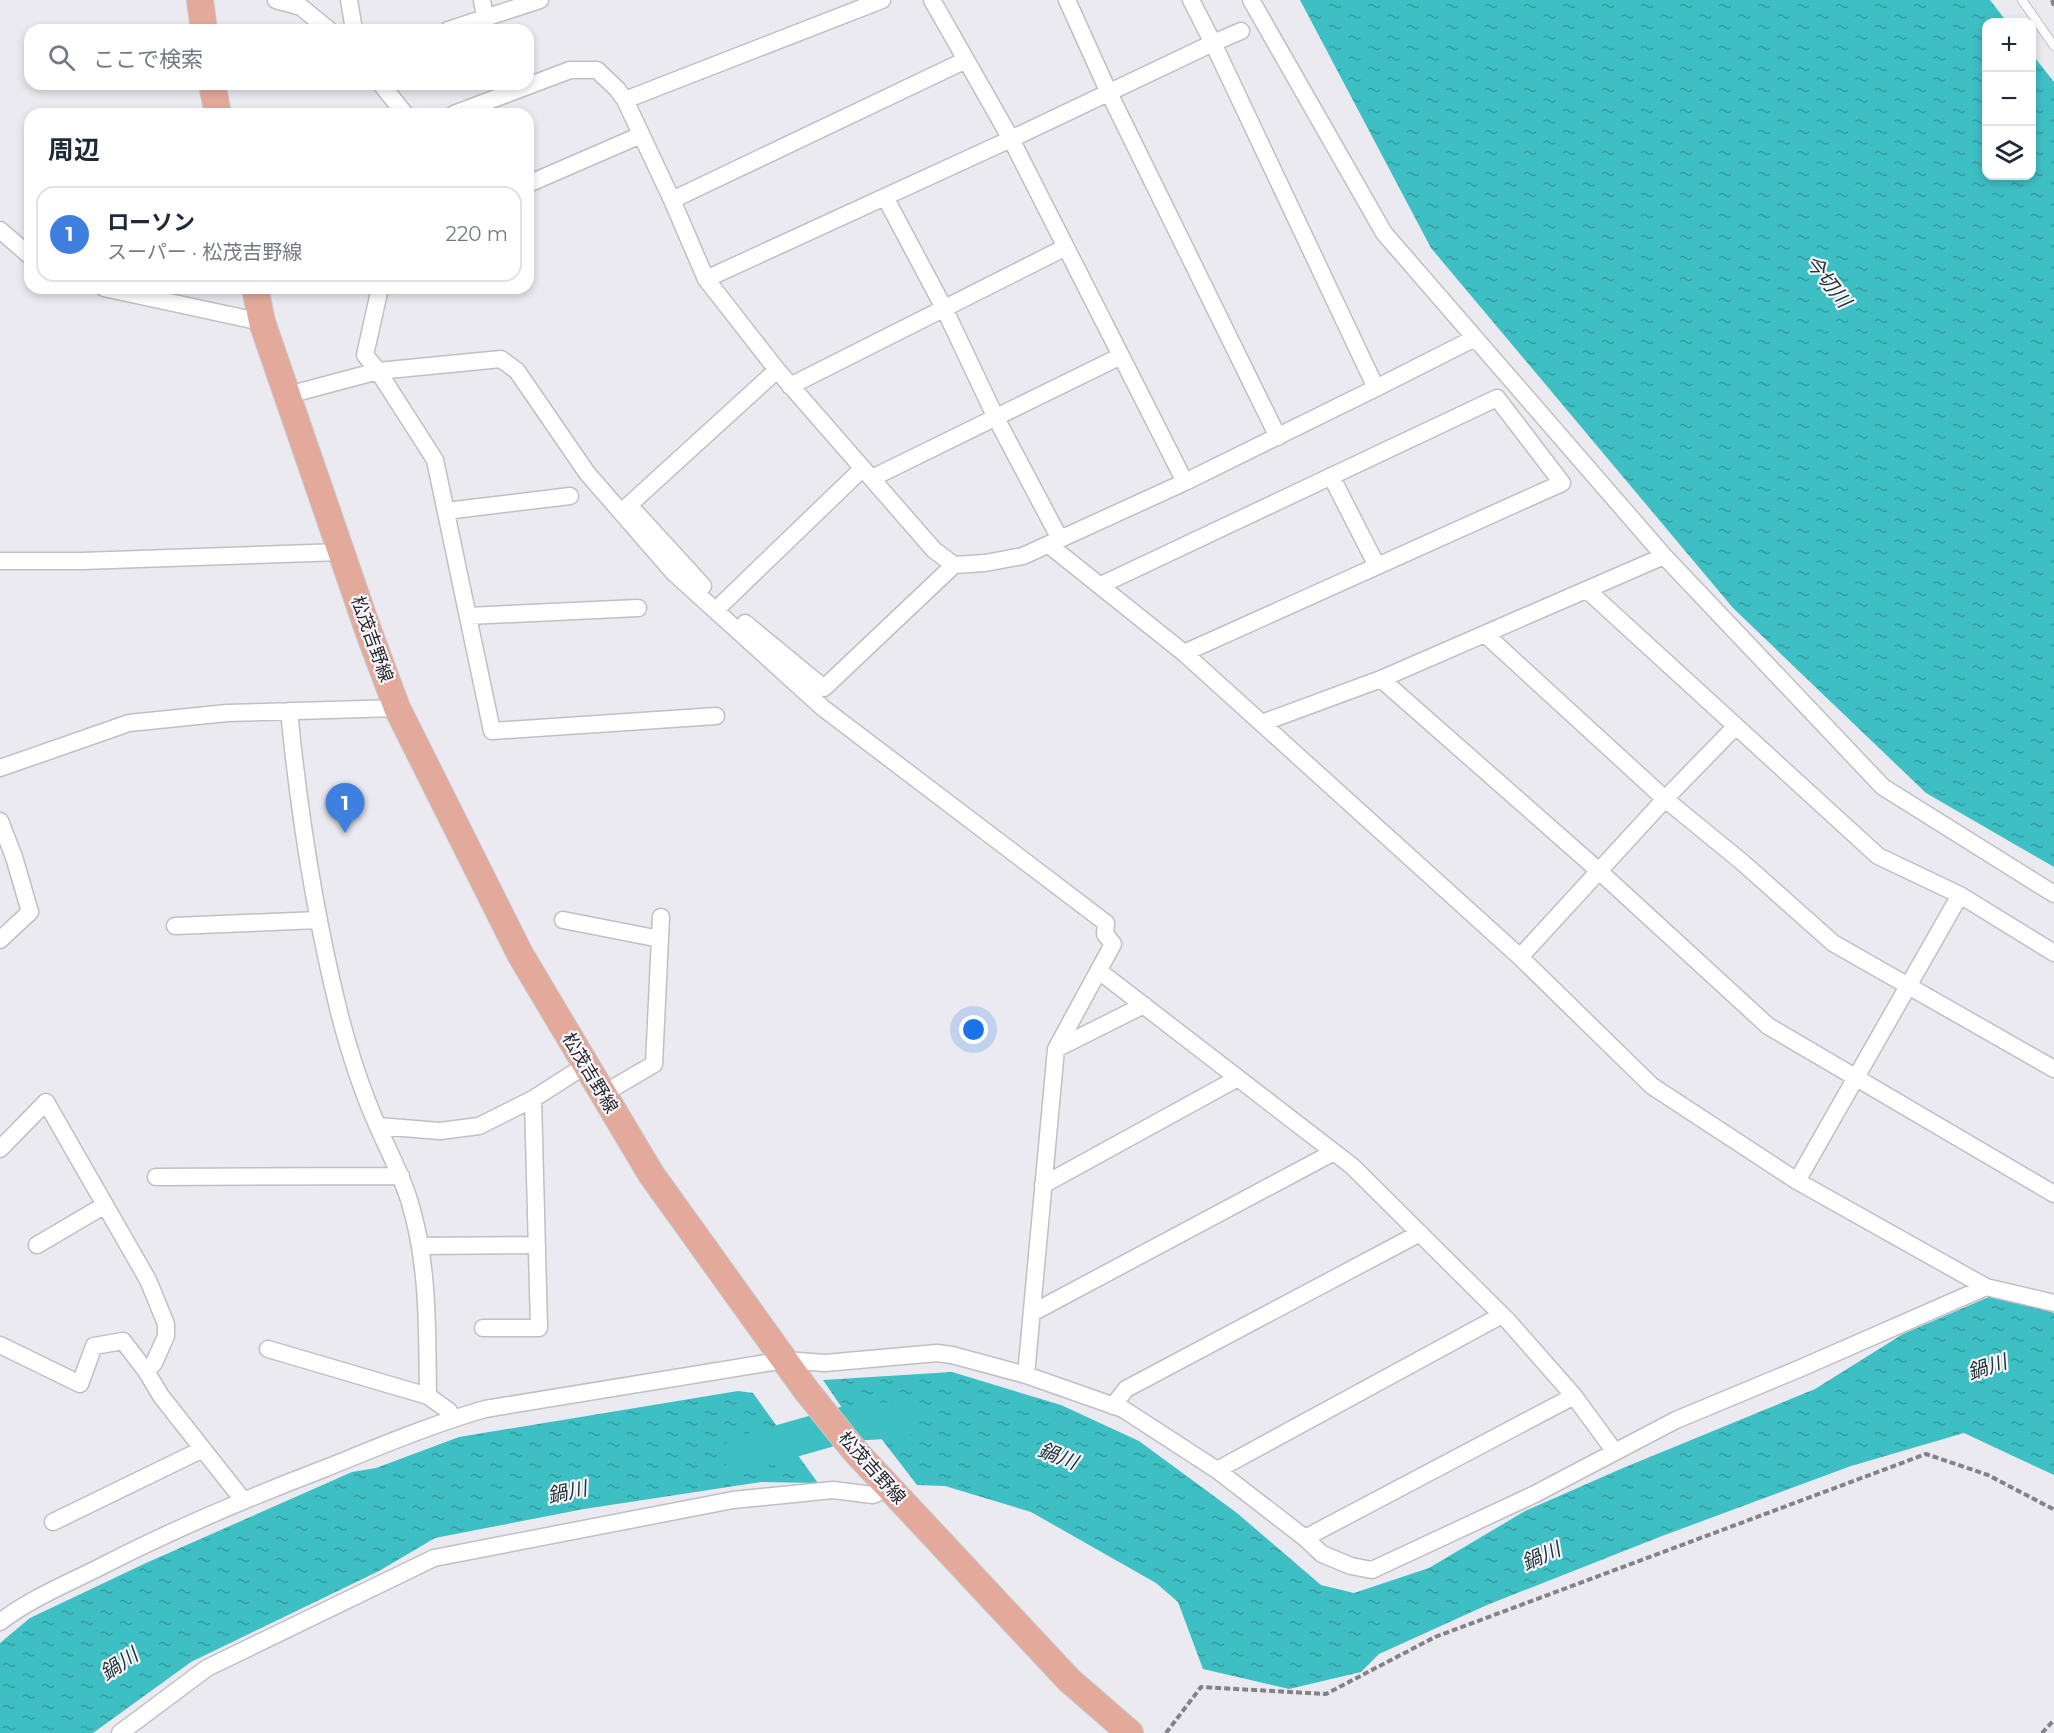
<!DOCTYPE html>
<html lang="ja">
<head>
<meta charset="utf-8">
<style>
  :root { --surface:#fff; --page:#f6f6f7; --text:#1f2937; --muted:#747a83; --line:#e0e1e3; --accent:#0868b5 }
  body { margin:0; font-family:Montserrat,"Noto Sans JP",sans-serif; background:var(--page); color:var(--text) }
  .controls { position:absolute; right:18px; top:18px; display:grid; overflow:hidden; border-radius:12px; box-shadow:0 3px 9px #0003 }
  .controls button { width:54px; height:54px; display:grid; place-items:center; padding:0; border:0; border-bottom:2px solid var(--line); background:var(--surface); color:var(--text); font:30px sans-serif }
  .you { position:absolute; left:974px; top:1030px; width:21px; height:21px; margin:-15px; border:4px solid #fff; border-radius:50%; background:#1a73e8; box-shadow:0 0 0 9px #1a73e833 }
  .badge { display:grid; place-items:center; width:39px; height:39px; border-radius:50%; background:var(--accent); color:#fff; font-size:20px; font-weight:700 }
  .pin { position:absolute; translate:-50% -50px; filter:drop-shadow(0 2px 3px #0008) }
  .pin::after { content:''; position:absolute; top:32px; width:21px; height:18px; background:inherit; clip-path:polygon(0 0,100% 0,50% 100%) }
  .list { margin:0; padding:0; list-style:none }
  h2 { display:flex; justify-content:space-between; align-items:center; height:78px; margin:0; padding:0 24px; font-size:26px }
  h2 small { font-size:20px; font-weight:400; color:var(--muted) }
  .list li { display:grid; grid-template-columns:39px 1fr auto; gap:18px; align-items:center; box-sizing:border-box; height:96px; margin:0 12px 12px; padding:0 12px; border:2px solid var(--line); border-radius:18px }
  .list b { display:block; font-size:22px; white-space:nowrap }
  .list p { margin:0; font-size:20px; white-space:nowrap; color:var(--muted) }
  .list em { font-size:20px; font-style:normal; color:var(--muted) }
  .icon { flex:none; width:33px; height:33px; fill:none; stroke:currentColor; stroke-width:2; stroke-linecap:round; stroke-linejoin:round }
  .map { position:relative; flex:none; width:2054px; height:1733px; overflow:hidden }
  .search { position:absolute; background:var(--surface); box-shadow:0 3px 9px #0003; left:24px; top:24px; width:510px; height:66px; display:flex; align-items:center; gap:15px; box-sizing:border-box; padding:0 21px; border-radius:18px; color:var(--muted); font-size:22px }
  .panel { position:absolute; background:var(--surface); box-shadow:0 3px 9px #0003; left:24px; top:108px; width:510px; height:186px; border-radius:18px }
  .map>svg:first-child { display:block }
  .water { fill:url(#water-ripples) }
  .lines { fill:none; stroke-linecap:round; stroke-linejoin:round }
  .river { stroke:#3ebfc4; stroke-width:36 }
  .lane-casing { stroke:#bfbfc4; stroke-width:10 }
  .street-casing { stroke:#bfbfc4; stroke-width:19 }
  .primary-casing { stroke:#c7c7c7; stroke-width:28 }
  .path { stroke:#838387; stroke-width:4; stroke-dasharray:6 3; stroke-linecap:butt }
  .lane { stroke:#fff; stroke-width:8 }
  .street { stroke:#fff; stroke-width:16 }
  .primary { stroke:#e3aa9b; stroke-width:26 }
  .labels { text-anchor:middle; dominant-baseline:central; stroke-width:4.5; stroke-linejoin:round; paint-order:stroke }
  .street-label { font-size:18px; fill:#272729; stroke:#f7f7fd }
  .water-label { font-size:20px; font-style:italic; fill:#203637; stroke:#f7f7fd }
</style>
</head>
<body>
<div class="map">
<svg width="2054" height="1733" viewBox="0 0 2054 1733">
  <defs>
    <pattern id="water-ripples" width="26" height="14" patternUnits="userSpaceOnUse" patternTransform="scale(1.5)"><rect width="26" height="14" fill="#3ebfc4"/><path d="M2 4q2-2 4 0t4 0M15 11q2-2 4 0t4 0" fill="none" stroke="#349b9f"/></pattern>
  </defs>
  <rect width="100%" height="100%" fill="#eaeaf0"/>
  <path class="water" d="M1300 0H1990L2007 22H1986V176H2032V54L2054 82V867L1926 793 1733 608 1431 248Z
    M1998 1293 2054 1313V1475L1964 1433 1851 1466 1662 1536 1487 1605 1379 1654 1361 1672 1289 1689 1203 1669 1178 1602 1156 1583 1031 1512 945 1486 917 1485 880 1437H862L823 1380 952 1372 1061 1405 1139 1441 1237 1513 1321 1585 1354 1593 1429 1568 1525 1511 1623 1468 1815 1389 1903 1334Z
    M738 1391 753 1393 818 1483 761 1482 584 1509 435 1538 379 1571 191 1662 93 1733H0V1643L30 1618 146 1563 352 1472 376 1468 459 1437Z"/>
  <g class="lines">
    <path class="river" d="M741 1454 850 1423 901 1420"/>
    <defs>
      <path id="lane" d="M2022 0 2054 46"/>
      <path id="street" d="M276 0 301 7 329 30
        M349 0 354 30
        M482 0 485 18
        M932 0 1011 139 1185 482
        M1067 0 1109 93 1278 437
        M1191 0 1213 43 1241 31
        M1251 0 1384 233 1475 338
        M448 30 540 0
        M381 84 405 114
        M625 100 882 0
        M454 114 570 70H597L617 89 625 100 672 200 706 279 777 370 934 550 954 565 985 563 1023 556 1185 482 1376 388 1213 43 1011 139 706 279
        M528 184 641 135
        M885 197 944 308 996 418 1060 539
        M672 200 966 60
        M0 230 30 256
        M104 288 262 322
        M380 288 365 355 378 371 435 460 492 731 716 716
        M790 386 1066 247
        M1376 388 1475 338 1664 556
        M288 395 378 371 501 359 517 371 587 473 674 573 823 708 1106 923 1105 934 1113 944 1056 1049 1026 1375
        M1331 476 1377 566
        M872 478 1121 356
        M446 511 570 496
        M1049 545 1184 653 1520 957 1652 1086 1797 1181 1986 1287 2054 1303
        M0 561H82L341 552
        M1101 585 1497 398 1562 483 1184 653
        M703 586 629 505 777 370
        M1587 590 1878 856 1960 895 2054 953
        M722 604 863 468
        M468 616 638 608
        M745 623 824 688 954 565
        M1486 635 1665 799 1742 862 1833 943 2054 1069
        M1381 679 1599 871 1768 1026 2054 1194
        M289 711C299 813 315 916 340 1016 350 1054 362 1091 378 1127 389 1152 402 1176 410 1203 429 1266 427 1331 428 1396L449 1411 453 1419
        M1262 723 1381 679 1664 556 1883 787 2054 894
        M0 768 129 723 227 713 397 708
        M0 821 14 857 30 912 0 940
        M563 920 660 939
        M175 926 319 920
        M1520 957 1665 799 1736 726
        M1099 971 1352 1166 1509 1322 1574 1396 1615 1452
        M1056 1049 1144 1005
        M603 1094 654 1064 661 917
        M378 1126 440 1131 479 1126 533 1099 586 1065
        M0 1149 46 1102 148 1280 166 1324V1336L154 1363 146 1371
        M156 1177 401 1176
        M1797 1181 1960 895
        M1043 1185 1238 1078
        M37 1245 105 1205
        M420 1246 537 1245
        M1032 1313 1334 1152
        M483 1328H539L533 1099
        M0 1345 80 1384 94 1346 123 1341 146 1371 161 1396 243 1500
        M268 1349 428 1396
        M1113 1406 1126 1389 1420 1233
        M1217 1470 1502 1315
        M53 1522 203 1449
        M1305 1538 1574 1396
        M0 1622C31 1598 69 1583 104 1565 176 1528 250 1497 326 1468 378 1447 430 1425 485 1409L785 1360 825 1363 937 1353 952 1355 1026 1375 1123 1409 1217 1470 1305 1538 1322 1554 1351 1566 1372 1570 1533 1495 1676 1420 1801 1368 1986 1287
        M120 1733 207 1668 434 1558 733 1500 833 1490 873 1495 889 1488"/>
      <path id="primary" d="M200 0 204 30
        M212 84 218 114
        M255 288 262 322 368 630 397 708 520 954 651 1174 806 1390 854 1450 1069 1680 1130 1733"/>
    </defs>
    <use href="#lane" class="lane-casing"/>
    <use href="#street" class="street-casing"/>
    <use href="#primary" class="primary-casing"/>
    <path class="path" d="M2052 0 2054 6
      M1166 1733 1201 1687 1326 1694 1435 1637 1926 1454 1988 1475 2053 1509 2054 1512
      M2042 1733 2054 1720"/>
    <use href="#lane" class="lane"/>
    <use href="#street" class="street"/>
    <use href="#primary" class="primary"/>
  </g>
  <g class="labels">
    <g class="street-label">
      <text transform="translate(372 639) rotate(70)">松茂吉野線</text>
      <text transform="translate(590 1073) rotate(59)">松茂吉野線</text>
      <text transform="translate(872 1468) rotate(48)">松茂吉野線</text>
    </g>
    <g class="water-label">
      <text transform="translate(1828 281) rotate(52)">今切川</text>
      <text transform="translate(1987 1367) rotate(-18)">鍋川</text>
      <text transform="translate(1058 1456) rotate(21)">鍋川</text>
      <text transform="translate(567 1492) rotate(-12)">鍋川</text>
      <text transform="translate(1541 1556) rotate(-24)">鍋川</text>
      <text transform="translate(119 1664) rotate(-34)">鍋川</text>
    </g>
  </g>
</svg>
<div class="controls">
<button>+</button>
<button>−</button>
<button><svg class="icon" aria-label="layers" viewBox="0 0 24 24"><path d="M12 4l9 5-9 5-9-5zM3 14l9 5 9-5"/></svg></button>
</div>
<div class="you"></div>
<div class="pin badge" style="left:345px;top:833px;background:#3f7fe0">1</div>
<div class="search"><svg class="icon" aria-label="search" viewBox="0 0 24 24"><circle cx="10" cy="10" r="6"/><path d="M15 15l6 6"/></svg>ここで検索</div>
<section class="panel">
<h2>周辺<small></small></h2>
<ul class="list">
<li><span class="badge" style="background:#3f7fe0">1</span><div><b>ローソン</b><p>スーパー · 松茂吉野線</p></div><em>220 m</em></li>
</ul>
</section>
</div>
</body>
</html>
